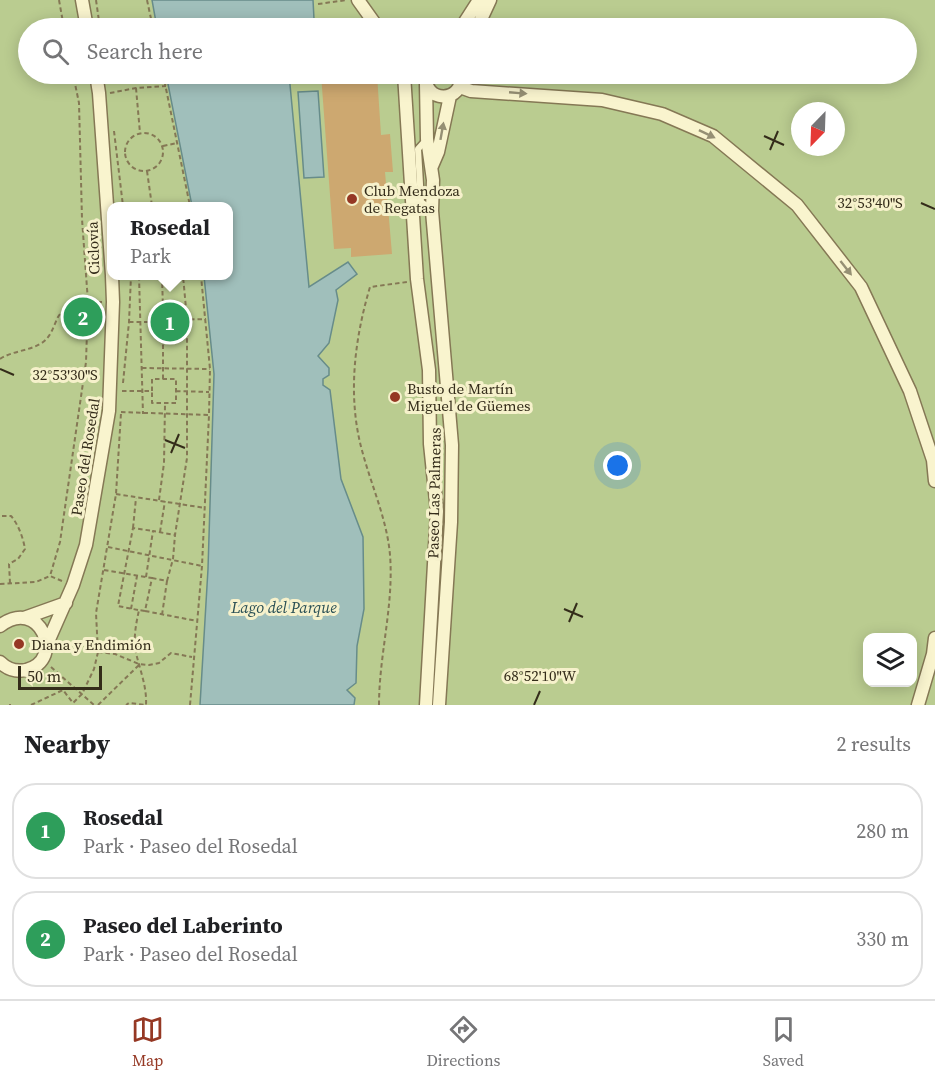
<!DOCTYPE html>
<html lang="en">
<head>
<meta charset="utf-8">
<style>
  :root { --surface:#fff; --page:#f2f2f2; --text:#202124; --muted:#757577; --line:#e0e0e0; --accent:#953824 }
  body { margin:0; font-family:"Source Serif 4",serif; background:var(--page); color:var(--text) }
  .controls { position:absolute; right:18px; bottom:18px; display:grid; overflow:hidden; border-radius:12px; box-shadow:0 3px 15px #0003 }
  .controls button { width:54px; height:54px; display:grid; place-items:center; padding:0; border:0; border-bottom:2px solid var(--line); background:var(--surface); color:var(--text); font:30px sans-serif }
  .compass { position:absolute; left:791px; top:102px; width:54px; height:54px; border-radius:50%; background:var(--surface); box-shadow:0 3px 15px #0003; rotate:203deg }
  .scale { position:absolute; left:18px; bottom:15px; width:84px; box-sizing:border-box; padding-left:6px; border:3px solid #342c1a; border-top:0; font-size:16px; line-height:21px; white-space:nowrap; color:#342c1a; -webkit-text-stroke:4px #f6f1cb; paint-order:stroke }
  .you { position:absolute; left:618px; top:466px; width:21px; height:21px; margin:-15px; border:4px solid #fff; border-radius:50%; background:#1a73e8; box-shadow:0 0 0 9px #1a73e833 }
  .badge { display:grid; place-items:center; width:39px; height:39px; border-radius:50%; background:var(--accent); color:#fff; font-size:20px; font-weight:700 }
  .pin { position:absolute; translate:-50% -50%; border:3px solid #fff; box-shadow:0 2px 6px #0006 }
  .popup { position:absolute; left:107px; top:202px; width:126px; height:78px; box-sizing:border-box; display:grid; place-content:center; border-radius:12px; background:var(--surface); filter:drop-shadow(0 2px 4px #0005); font-size:20px; white-space:nowrap; color:var(--muted) }
  .popup b { font-size:22px; color:var(--text) }
  .popup::after { content:''; position:absolute; left:50%; top:100%; margin-left:-12px; border:12px solid transparent; border-top-color:var(--surface) }
  .list { margin:0; padding:0; list-style:none }
  h2 { display:flex; justify-content:space-between; align-items:center; height:78px; margin:0; padding:0 24px; font-size:26px }
  h2 small { font-size:20px; font-weight:400; color:var(--muted) }
  .list li { display:grid; grid-template-columns:39px 1fr auto; gap:18px; align-items:center; box-sizing:border-box; height:96px; margin:0 12px 12px; padding:0 12px; border:2px solid var(--line); border-radius:24px }
  .list b { display:block; font-size:22px; white-space:nowrap }
  .list p { margin:0; font-size:20px; white-space:nowrap; color:var(--muted) }
  .list em { font-size:20px; font-style:normal; color:var(--muted) }
  .icon { flex:none; width:33px; height:33px; fill:none; stroke:currentColor; stroke-width:2; stroke-linecap:round; stroke-linejoin:round }
  .map { position:relative; flex:none; width:935px; height:705px; overflow:hidden }
  .search { position:absolute; background:var(--surface); box-shadow:0 3px 15px #0003; left:18px; right:18px; top:18px; height:66px; display:flex; align-items:center; gap:15px; box-sizing:border-box; padding:0 21px; border-radius:33px; color:var(--muted); font-size:22px }
  .sheet { height:294px; background:var(--surface) }
  nav { display:flex; justify-content:space-around; align-items:center; box-sizing:border-box; height:84px; border-top:2px solid var(--line); background:var(--surface); font-size:16px; color:var(--muted) }
  nav a { display:grid; justify-items:center; gap:3px }
  nav .on { color:var(--accent) }
  .map>svg:first-child { display:block }
  .green { fill:#bacc90; fill-rule:evenodd }
  .water { fill:#a0bfbb; stroke:#678c8a; stroke-width:1.5 }
  .building { fill:#cda870 }
  .lines { fill:none; stroke-linecap:round; stroke-linejoin:round }
  .lane-casing { stroke:#857855; stroke-width:9 }
  .street-casing { stroke:#857855; stroke-width:15 }
  .path { stroke:#857855; stroke-width:2; stroke-dasharray:4.5 3; stroke-linecap:butt }
  .lane { stroke:#f9f4ce; stroke-width:6 }
  .street { stroke:#f9f4ce; stroke-width:12 }
  .oneway { fill:#969074 }
  .ticks { fill:none; stroke:#342c1a; stroke-width:2 }
  .poi-dot { fill:#953824; stroke:#f6f1cb; stroke-width:2 }
  .labels { text-anchor:middle; dominant-baseline:central; stroke-width:6; stroke-linejoin:round; paint-order:stroke }
  .poi-label { font-size:15px; fill:#342c1a; stroke:#f6f1cb; text-anchor:start }
  .street-label { font-size:15px; fill:#342c1a; stroke:#f6f1cb }
  .water-label { font-size:16px; font-style:italic; fill:#294f55; stroke:#f6f1cb }
  .ticks-label { font-size:15px; text-anchor:middle; fill:#342c1a; stroke:#f6f1cb; stroke-width:6; stroke-linejoin:round; paint-order:stroke }
</style>
</head>
<body>
<div class="map">
<svg width="935" height="705" viewBox="0 0 935 705">
  <rect width="100%" height="100%" fill="#eee8bb"/>
  <path class="green" d="M0 0H935V705H0ZM28 28H906V74H28ZM800 111H836V147H800ZM112 206H228V276H112ZM868 638H912V682H868Z"/>
  <path class="water" d="M152 0H313L314 19 332 28H293L285 25V28H157Z
    M166 74H289L309 287 348 262 357 274 336 290 338 300 329 343 318 356 329 368V375L323 379V385L330 390 341 479 363 537 364 609 357 646 356 683 347 690 355 698 354 705H200L208 569 214 374 204 276H228V206H192Z
    M318 91 324 177 304 178 298 92Z"/>
  <path class="building" d="M321 74H377L381 135 390 134 393 172H385L392 254 351 257V248L334 249Z"/>
  <g class="lines">
    <defs>
      <path id="lane" d="M427 139 418 149 421 202 432 210"/>
      <path id="street" d="M82 0 87 28
        M358 0 378 28
        M461 28 479 0
        M477 28 490 0
        M96 74 99 93 112 275
        M404 74 417 279 429 370 430 444 437 511 426 705
        M426 74C422 103 464 105 461 74
        M426 84 427 139 433 180 432 211 452 445 451 522 439 705
        M460 87 471 91 602 100 662 114 713 136 797 205 861 287 910 391 933 460 935 481
        M432 166 438 152 450 96
        M24 618 66 603
        M0 626C39 595 67 660 26 670 16 672 7 669 0 662
        M47 644 73 585 86 545 109 411 113 302 112 276
        M918 705 933 654 935 638"/>
    </defs>
    <use href="#lane" class="lane-casing"/>
    <use href="#street" class="street-casing"/>
    <path class="path" d="M59 0 64 28
      M96 0 100 28
      M147 0 153 28
      M318 4 347 0
      M163 74 190 206
      M136 88 140 133
      M110 93 136 88 166 86
      M114 131 123 206
      M125 152a19 19 0 1 1 38 0a19 19 0 1 1-38 0Z
      M163 146 177 143
      M147 171 152 206
      M139 276 143 414
      M162 276 163 309
      M152 320a11 11 0 1 1 22 0a11 11 0 1 1-22 0Z
      M175 320 206 319
      M129 322H152
      M0 359C12 351 28 351 40 344 51 338 53 327 58 317 66 303 88 302 102 302
      M142 368 210 369
      M163 379V331
      M123 383 129 322 131 276
      M122 391H152V379H176V403H152V391
      M176 391 209 392
      M121 412 209 415 210 369 201 276
      M116 494 205 508
      M159 500 164 463 165 405
      M2 516H11C18 524 23 537 25 549L18 559 9 564 10 583
      M133 528 136 498
      M160 532 165 501
      M108 547 202 566
      M104 570 152 578 145 611 139 610C136 624 133 639 136 653 140 670 147 687 146 705L129 703 126 705
      M146 577 153 531 175 535
      M152 578 167 581 162 615
      M62 581 50 576 60 542 86 362 88 302 82 219 79 103 73 74
      M167 581 173 559 175 535 187 458V319L183 276
      M0 584 36 582 50 576
      M131 609 137 576
      M138 610 118 606 133 528 153 531
      M145 611 197 621
      M98 652 115 654 139 664 149 665 159 663 171 653 192 657
      M51 667 94 705
      M9 705H11
      M31 705 63 690 73 703 82 694 94 669 98 652 96 613 116 494 121 413
      M98 705 139 665
      M190 705 202 566 209 415
      M379 705C379 655 394 605 390 555 387 520 372 487 363 454 347 399 354 341 370 287L407 282"/>
    <use href="#lane" class="lane"/>
    <use href="#street" class="street"/>
  </g>
  <defs><path id="oneway-solid" d="M-6-.8H1V-3.2L6.5 0L1 3.2V.8H-6Z" transform="scale(1.5)"/></defs>
  <g class="oneway">
    <use href="#oneway-solid" transform="translate(518 93) rotate(5)"/>
    <use href="#oneway-solid" transform="translate(442 131) rotate(-80)"/>
    <use href="#oneway-solid" transform="translate(707 134) rotate(26)"/>
    <use href="#oneway-solid" transform="translate(846 268) rotate(52)"/>
  </g>
  <path class="ticks" d="M764 136 784 145M770 150 778 131M921 203 935 209M0 369 14 375M165 440 185 448M171 453 179 434M564 609 583 617M569 622 577 603M534 705 540 691"/>
  <g class="poi-dot">
    <circle cx="352" cy="199" r="6"/>
    <circle cx="395" cy="397" r="6"/>
    <circle cx="19" cy="644" r="6"/>
  </g>
  <g class="labels">
    <g class="poi-label">
      <text x="364" y="190">Club Mendoza<tspan x="364" dy="17">de Regatas</tspan></text>
      <text x="407" y="388">Busto de Martín<tspan x="407" dy="17">Miguel de Güemes</tspan></text>
      <text x="31" y="644">Diana y Endimión</text>
    </g>
    <g class="street-label">
      <text transform="translate(93 248) rotate(-92)">Ciclovía</text>
      <text transform="translate(85 457) rotate(-81)">Paseo del Rosedal</text>
      <text transform="translate(434 493) rotate(-89)">Paseo Las Palmeras</text>
    </g>
    <g class="water-label">
      <text x="284" y="607">Lago del Parque</text>
    </g>
  </g>
  <g class="ticks-label">
    <text x="870" y="208">32°53'40"S</text>
    <text x="65" y="380">32°53'30"S</text>
    <text x="540" y="681">68°52'10"W</text>
  </g>
</svg>
<div class="controls">
<button><svg class="icon" aria-label="layers" viewBox="0 0 24 24"><path d="M12 4l9 5-9 5-9-5zM3 14l9 5 9-5"/></svg></button>
</div>
<svg class="compass" viewBox="-18 -18 36 36"><path d="M0-13l5 13h-10z" fill="#e53935"/><path d="M0 13l5-13h-10z" fill="#757577"/></svg>
<div class="scale">50 m</div>
<div class="you"></div>
<div class="pin badge" style="left:170px;top:322px;background:#2e9e5b">1</div>
<div class="popup"><b>Rosedal</b>Park</div>
<div class="pin badge" style="left:83px;top:317px;background:#2e9e5b">2</div>
<div class="search"><svg class="icon" aria-label="search" viewBox="0 0 24 24"><circle cx="10" cy="10" r="6"/><path d="M15 15l6 6"/></svg>Search here</div>
</div>
<section class="sheet">
<h2>Nearby<small>2 results</small></h2>
<ul class="list">
<li><span class="badge" style="background:#2e9e5b">1</span><div><b>Rosedal</b><p>Park · Paseo del Rosedal</p></div><em>280 m</em></li>
<li><span class="badge" style="background:#2e9e5b">2</span><div><b>Paseo del Laberinto</b><p>Park · Paseo del Rosedal</p></div><em>330 m</em></li>
</ul>
</section>
<nav>
<a class="on"><svg class="icon" aria-label="map" viewBox="0 0 24 24"><path d="M3 6l6-2 6 2 6-2v14l-6 2-6-2-6 2zM9 4v14M15 6v14"/></svg>Map</a>
<a><svg class="icon" aria-label="directions" viewBox="0 0 24 24"><path d="M12 3l9 9-9 9-9-9zM9 14v-3h6M13 9l2 2-2 2"/></svg>Directions</a>
<a><svg class="icon" aria-label="saved" viewBox="0 0 24 24"><path d="M7 4h10v16l-5-4-5 4z"/></svg>Saved</a>
</nav>
</body>
</html>
